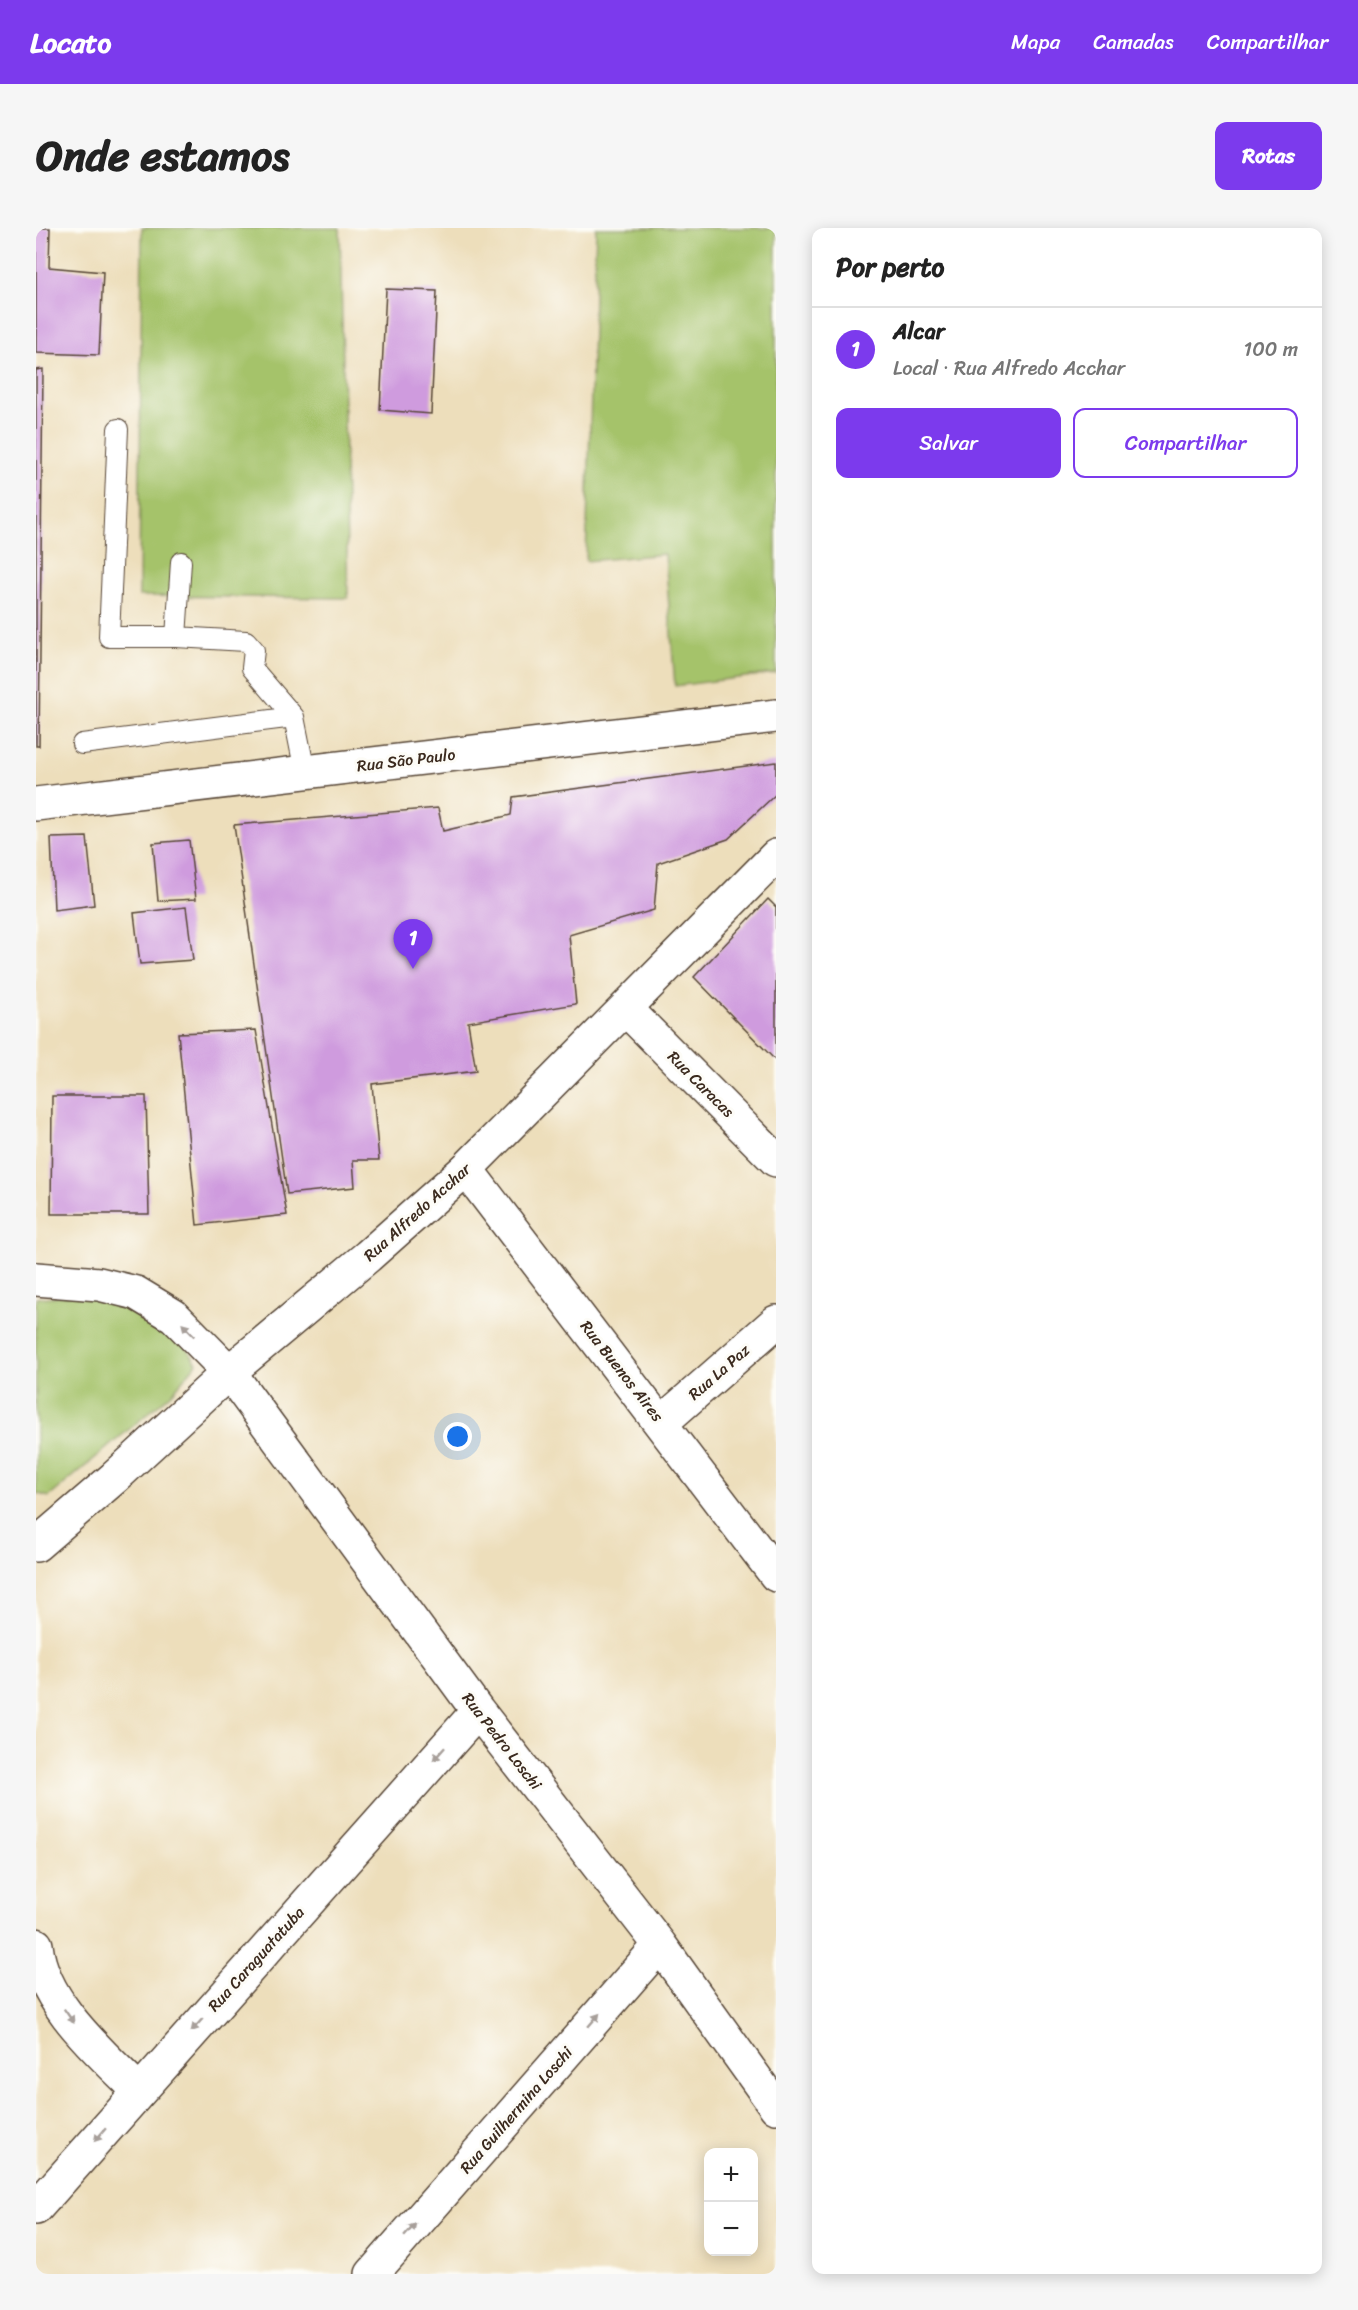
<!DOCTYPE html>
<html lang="pt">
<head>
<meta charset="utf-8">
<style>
  :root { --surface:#fff; --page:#f6f6f6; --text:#222; --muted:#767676; --line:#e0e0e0; --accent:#7c3aed }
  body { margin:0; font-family:Sriracha,sans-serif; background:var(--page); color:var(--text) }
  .controls { position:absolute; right:18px; bottom:18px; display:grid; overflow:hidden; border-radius:12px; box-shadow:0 3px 15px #0003 }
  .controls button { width:54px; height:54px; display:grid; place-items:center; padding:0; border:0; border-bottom:2px solid var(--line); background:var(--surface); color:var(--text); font:30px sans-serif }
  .you { position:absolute; left:422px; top:1209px; width:21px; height:21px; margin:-15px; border:4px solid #fff; border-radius:50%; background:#1a73e8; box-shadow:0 0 0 9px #1a73e833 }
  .badge { display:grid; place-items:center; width:39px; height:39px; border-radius:50%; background:var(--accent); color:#fff; font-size:20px; font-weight:700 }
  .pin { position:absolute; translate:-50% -50px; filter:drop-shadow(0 2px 3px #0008) }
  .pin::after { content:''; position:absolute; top:32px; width:21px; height:18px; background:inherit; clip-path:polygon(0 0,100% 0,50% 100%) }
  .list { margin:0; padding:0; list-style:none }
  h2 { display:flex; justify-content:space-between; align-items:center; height:78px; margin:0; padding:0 24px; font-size:26px }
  h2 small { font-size:20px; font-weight:400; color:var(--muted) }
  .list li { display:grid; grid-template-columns:39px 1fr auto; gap:18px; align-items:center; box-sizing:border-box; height:84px; padding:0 24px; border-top:2px solid var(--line) }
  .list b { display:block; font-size:22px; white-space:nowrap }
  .list p { margin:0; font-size:20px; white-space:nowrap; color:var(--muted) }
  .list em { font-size:20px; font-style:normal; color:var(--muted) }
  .actions { display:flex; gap:12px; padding:18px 24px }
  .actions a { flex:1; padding:14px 0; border:2px solid var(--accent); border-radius:12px; text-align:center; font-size:21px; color:var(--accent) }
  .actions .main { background:var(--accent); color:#fff }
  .map { position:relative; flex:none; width:740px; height:2046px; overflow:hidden; border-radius:12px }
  header { display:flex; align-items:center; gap:36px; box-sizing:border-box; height:84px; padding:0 30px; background:var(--accent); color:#fff }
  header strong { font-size:28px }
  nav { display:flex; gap:33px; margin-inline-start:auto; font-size:21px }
  .intro { display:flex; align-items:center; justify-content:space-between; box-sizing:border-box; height:144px; padding:0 36px }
  h1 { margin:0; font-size:42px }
  .button { padding:15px 27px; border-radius:12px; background:var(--accent); color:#fff; font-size:21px; font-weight:700 }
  main { display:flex; gap:36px; padding:0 36px }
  aside { flex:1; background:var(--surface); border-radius:12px; box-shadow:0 3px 15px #0003 }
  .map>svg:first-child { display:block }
  .green { fill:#a5c36b; stroke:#707644; stroke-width:1.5 }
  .building { fill:#cf9bde }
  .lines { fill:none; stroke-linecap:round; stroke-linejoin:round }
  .service-casing { stroke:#564536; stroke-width:22 }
  .minor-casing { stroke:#564536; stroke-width:36 }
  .tertiary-casing { stroke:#564536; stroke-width:36 }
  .service { stroke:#fff; stroke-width:20 }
  .minor { stroke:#fff; stroke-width:33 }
  .tertiary { stroke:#fff; stroke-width:33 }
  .oneway { fill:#a79f9a }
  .labels { text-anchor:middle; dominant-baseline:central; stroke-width:6; stroke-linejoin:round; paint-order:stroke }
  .street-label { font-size:16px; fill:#3b2a1e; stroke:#fdfcf7 }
</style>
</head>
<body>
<header>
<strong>Locato</strong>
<nav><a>Mapa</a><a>Camadas</a><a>Compartilhar</a></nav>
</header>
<div class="intro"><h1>Onde estamos</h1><a class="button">Rotas</a></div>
<main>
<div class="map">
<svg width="740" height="2046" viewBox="0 0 740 2046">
  <rect width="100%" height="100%" fill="#fdfcf7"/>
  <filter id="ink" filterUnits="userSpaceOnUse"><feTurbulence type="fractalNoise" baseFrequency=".0167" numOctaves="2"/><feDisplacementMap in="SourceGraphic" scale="12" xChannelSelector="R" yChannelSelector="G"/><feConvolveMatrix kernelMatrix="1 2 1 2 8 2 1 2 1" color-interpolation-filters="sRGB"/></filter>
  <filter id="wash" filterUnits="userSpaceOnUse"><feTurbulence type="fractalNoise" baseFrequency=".008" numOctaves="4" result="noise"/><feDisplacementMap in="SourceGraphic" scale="24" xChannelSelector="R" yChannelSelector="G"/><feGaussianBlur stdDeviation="1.35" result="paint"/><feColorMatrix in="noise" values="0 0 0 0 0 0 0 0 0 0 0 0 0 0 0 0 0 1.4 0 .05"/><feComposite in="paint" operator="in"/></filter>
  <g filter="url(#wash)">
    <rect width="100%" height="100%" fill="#eddebb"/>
    <path class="green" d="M106 0H304L312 370 103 368Z
      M560 0H740V445L639 458 629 326 550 333Z
      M50 1066 101 1078 141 1106 161 1135 136 1165 13 1269 0 1265V1070Z"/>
    <g id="blocks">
      <path class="building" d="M0 0H14L13 39 67 44 63 127 0 125Z
        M350 61 401 63 395 186 344 182Z
        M7 141 3 518H0V142Z
        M740 534V566L692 611 622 635 618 682 533 707 540 776 432 794 440 843 336 856 343 932H317L319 959 251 966 198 597 402 580 407 603 475 587 477 569Z
        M51 609 58 677 18 682 15 610Z
        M153 612 160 671 122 673 117 615Z
        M732 671 740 679V833L658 749Z
        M150 679 157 732 104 736 98 685Z
        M220 802 251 987 161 997 142 805Z
        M16 868H110L113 986H15Z"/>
    </g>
  </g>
  <g filter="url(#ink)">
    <use href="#blocks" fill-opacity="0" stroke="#564536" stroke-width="1.5"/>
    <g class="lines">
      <defs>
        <path id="service" d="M82 201 73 409H140L210 413 218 422 216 440 258 489 269 544
          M140 409 145 334
          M46 516 258 489"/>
        <path id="minor" d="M590 781 740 932
          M430 941 740 1347
          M0 1051 63 1056 100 1065 138 1088 193 1144 442 1483 624 1717 740 1879
          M625 1195 740 1094
          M0 1717C6 1775 64 1824 103 1863
          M0 1980 442 1483
          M336 2046 624 1717"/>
        <path id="tertiary" d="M0 576 740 488
          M0 1317 78 1250 193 1144 332 1028 430 941 740 628"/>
      </defs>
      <use href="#service" class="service-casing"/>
      <use href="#minor" class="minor-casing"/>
      <use href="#tertiary" class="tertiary-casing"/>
      <use href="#service" class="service"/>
      <use href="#minor" class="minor"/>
      <use href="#tertiary" class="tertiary"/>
    </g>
    <defs><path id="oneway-solid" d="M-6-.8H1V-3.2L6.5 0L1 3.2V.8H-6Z" transform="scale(1.5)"/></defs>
    <g class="oneway">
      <use href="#oneway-solid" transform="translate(152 1102) rotate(-134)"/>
      <use href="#oneway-solid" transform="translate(403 1526) rotate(132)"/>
      <use href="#oneway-solid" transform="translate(33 1788) rotate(55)"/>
      <use href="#oneway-solid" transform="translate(558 1792) rotate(-49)"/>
      <use href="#oneway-solid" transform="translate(161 1797) rotate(132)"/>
      <use href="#oneway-solid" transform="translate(64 1907) rotate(131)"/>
      <use href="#oneway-solid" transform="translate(374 2002) rotate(-49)"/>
    </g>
  </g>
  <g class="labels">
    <g class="street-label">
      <text transform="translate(370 532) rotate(-7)">Rua São Paulo</text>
      <text transform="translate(665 856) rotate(45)">Rua Caracas</text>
      <text transform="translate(381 984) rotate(-42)">Rua Alfredo Acchar</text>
      <text transform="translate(586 1143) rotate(52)">Rua Buenos Aires</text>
      <text transform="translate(683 1144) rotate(-41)">Rua La Paz</text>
      <text transform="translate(466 1513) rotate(52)">Rua Pedro Loschi</text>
      <text transform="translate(220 1731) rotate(-48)">Rua Caraguatatuba</text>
      <text transform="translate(480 1882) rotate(-49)">Rua Guilhermina Loschi</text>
    </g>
  </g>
</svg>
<div class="controls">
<button>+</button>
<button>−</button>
</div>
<div class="you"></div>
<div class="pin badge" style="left:377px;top:741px">1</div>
</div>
<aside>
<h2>Por perto<small></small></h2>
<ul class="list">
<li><span class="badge">1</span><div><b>Alcar</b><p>Local · Rua Alfredo Acchar</p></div><em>100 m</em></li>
</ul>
<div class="actions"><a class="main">Salvar</a><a>Compartilhar</a></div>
</aside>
</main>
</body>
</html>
